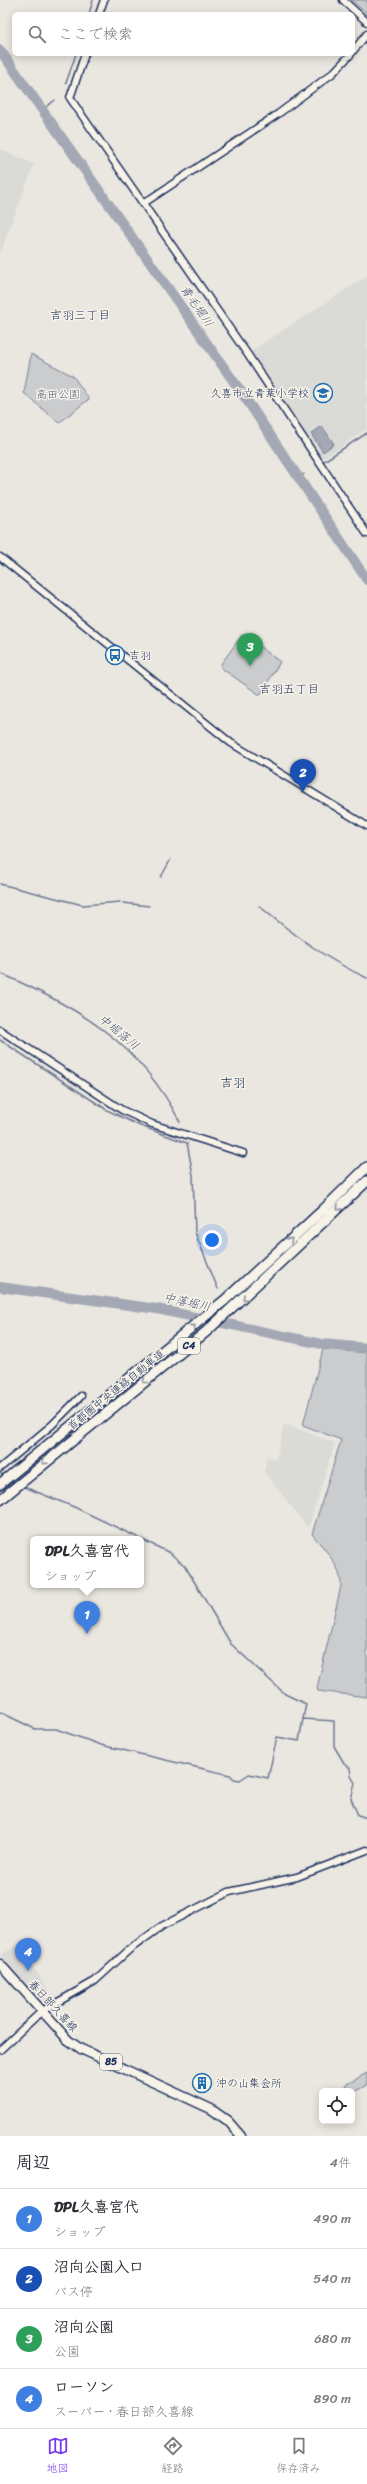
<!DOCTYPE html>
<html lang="ja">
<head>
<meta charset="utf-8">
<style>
  :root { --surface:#fff; --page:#f7f7f7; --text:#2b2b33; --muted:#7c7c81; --line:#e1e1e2; --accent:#7c3aed }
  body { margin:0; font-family:Sriracha,"Klee One",sans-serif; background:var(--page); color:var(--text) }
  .controls { position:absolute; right:12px; bottom:12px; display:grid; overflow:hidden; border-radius:6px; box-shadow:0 2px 10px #0003 }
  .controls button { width:36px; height:36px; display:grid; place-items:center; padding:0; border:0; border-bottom:1px solid var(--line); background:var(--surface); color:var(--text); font:20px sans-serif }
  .you { position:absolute; left:212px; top:1240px; width:14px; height:14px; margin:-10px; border:3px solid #fff; border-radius:50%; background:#1a73e8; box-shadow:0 0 0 6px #1a73e833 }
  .badge { display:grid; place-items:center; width:26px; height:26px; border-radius:50%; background:var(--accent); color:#fff; font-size:13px; font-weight:700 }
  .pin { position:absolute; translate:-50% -33px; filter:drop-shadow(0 1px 2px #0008) }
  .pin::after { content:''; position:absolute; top:21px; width:14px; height:12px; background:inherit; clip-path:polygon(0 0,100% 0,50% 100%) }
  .popup { position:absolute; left:30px; top:1536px; width:114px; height:52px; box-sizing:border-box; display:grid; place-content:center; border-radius:6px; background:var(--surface); filter:drop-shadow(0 1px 3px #0005); font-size:13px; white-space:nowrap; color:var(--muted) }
  .popup b { font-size:15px; color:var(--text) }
  .popup::after { content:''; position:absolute; left:50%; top:100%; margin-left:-8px; border:8px solid transparent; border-top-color:var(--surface) }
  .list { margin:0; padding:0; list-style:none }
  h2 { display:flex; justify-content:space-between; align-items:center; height:52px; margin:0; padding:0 16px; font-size:17px }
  h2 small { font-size:13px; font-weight:400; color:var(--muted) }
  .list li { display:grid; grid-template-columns:26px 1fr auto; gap:12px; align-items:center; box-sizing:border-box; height:60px; padding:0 16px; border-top:1px solid var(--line) }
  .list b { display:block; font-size:15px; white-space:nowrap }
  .list p { margin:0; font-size:13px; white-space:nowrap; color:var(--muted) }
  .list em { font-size:13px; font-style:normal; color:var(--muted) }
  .icon { flex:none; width:22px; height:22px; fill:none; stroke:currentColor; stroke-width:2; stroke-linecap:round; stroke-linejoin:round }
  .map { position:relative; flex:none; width:367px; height:2136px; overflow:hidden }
  .search { position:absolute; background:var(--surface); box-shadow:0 2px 10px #0003; left:12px; right:12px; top:12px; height:44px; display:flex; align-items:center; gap:10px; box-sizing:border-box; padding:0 14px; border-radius:6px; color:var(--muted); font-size:15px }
  .sheet { height:292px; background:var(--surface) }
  nav { display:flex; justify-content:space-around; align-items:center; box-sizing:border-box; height:56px; border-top:1px solid var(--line); background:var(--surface); font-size:11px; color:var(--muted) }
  nav a { display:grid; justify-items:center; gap:2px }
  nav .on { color:var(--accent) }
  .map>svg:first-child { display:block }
  .built { fill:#dadad6 }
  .park { fill:#cbcccd; stroke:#737e96 }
  .water { fill:#a3a8b4; stroke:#6d7892 }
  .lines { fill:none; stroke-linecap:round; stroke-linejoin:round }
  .stream { stroke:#6d7892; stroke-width:1.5 }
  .river { stroke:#a3a8b4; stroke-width:10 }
  .tertiary-casing { stroke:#1b2f5e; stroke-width:9 }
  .primary-casing { stroke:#1b2f5e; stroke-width:11 }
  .motorway-casing { stroke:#1b2f5e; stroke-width:12 }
  .tertiary { stroke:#f7f3e8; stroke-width:6 }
  .primary { stroke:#f7f3e8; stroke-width:8 }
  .motorway { stroke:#f7f3e8; stroke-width:9 }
  .oneway { stroke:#8991a3 }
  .labels { text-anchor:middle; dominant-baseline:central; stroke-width:3; stroke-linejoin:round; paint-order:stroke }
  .shield { fill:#f7f3e8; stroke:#5d6a87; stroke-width:1 }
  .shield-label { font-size:10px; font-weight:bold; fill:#1b2f5e }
  .poi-label { font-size:11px; fill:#1b2f5e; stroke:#f7f3e8; text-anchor:start }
  .park-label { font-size:11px; fill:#47567a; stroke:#f7f3e8 }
  .street-label { font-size:11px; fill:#1b2f5e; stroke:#f7f3e8 }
  .water-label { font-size:12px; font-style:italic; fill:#445378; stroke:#f7f3e8 }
  .neighbourhood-label { font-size:12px; fill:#1b2f5e; stroke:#f7f3e8 }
  .quarter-label { font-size:13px; fill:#1b2f5e; stroke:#f7f3e8 }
</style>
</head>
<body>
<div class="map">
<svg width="367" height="2136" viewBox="0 0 367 2136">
  <rect width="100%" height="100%" fill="#eae7e0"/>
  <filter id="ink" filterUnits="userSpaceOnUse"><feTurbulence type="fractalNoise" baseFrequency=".025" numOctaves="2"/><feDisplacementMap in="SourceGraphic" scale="8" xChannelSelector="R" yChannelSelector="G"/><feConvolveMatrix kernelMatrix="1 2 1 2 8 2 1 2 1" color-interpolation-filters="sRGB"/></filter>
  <g filter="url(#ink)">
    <path class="built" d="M0 149 34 164 0 254Z
      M367 276V429L322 459 251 351Z
      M284 1424 335 1443 308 1528 264 1471 267 1456 276 1460Z
      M18 1944 54 1999 41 2002 0 1956Z"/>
    <path class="park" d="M351 0H367V14Z
      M31 354 73 376 89 399 59 423 24 393Z
      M242 635H245L280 662 260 695 221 668V664Z
      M323 1349 367 1353V1697L318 1691 317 1688 341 1586C341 1565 325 1550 312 1534L341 1440 303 1425Z
      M367 2073V2085L352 2093V2091H348L345 2085Z"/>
    <path class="water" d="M322 426 334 444 323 452 311 434Z"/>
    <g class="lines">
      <path class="stream" d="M89 14 93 0
        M66 83 76 54
        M43 109 55 100
        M324 461 367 433
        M299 478 304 474
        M161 877 171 859
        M0 884 83 905 120 902
        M123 903 149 906
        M259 906C293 934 327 960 367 978
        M0 973C80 1009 139 1042 180 1122
        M0 1040 107 1110 138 1125 187 1143 193 1175 195 1232 218 1289
        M0 1473 5 1476
        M22 1486 74 1507 141 1539
        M141 1539 170 1553 185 1566 231 1644 285 1694 306 1704 303 1719 334 1721V1746L344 1763 350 1768 351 1776 355 1783 351 1799 358 1815 367 1818
        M0 1712 35 1729H56L101 1745 230 1775 234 1779 240 1780 249 1774 268 1778 277 1737 299 1741 303 1719"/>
      <path class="river" d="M0 50 244 396 367 580
        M0 1287 157 1309 322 1344 367 1348"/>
      <defs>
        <path id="tertiary" d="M343 0 367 22
          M99 14 104 0
          M353 51 367 34
          M85 54 70 98 248 355 367 534
          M144 203 278 114 333 73 351 54
          M0 557 231 743 367 826
          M0 1030 122 1110 152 1124 243 1153
          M0 1468 52 1425 81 1396
          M0 2050 42 2011 95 1981 130 1949 162 1926 229 1892 297 1877 367 1850"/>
        <path id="primary" d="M0 1964 68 2040 81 2049 211 2109 228 2121 241 2136"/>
        <path id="motorway" d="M0 1484 225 1300 324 1209 367 1167
          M0 1500 207 1331 367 1181"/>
      </defs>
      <use href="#tertiary" class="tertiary-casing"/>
      <use href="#primary" class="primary-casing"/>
      <use href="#motorway" class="motorway-casing"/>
      <use href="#tertiary" class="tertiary"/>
      <use href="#primary" class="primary"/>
      <use href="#motorway" class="motorway"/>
    </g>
    <defs><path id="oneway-chevron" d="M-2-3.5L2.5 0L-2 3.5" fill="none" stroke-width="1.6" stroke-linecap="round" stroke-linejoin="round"/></defs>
    <g class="oneway">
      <use href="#oneway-chevron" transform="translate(339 1208) rotate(136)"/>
      <use href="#oneway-chevron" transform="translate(290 1240) rotate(-42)"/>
      <use href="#oneway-chevron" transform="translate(245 1298) rotate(138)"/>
      <use href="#oneway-chevron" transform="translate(193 1327) rotate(-40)"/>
      <use href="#oneway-chevron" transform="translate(145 1381) rotate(141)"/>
      <use href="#oneway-chevron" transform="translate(44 1462) rotate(140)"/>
    </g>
  </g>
  <defs>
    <symbol id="school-ring" viewBox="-11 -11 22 22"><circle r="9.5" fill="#f7f3e8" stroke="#1f6fb2" stroke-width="1.5"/><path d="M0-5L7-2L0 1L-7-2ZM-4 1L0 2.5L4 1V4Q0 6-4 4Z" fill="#1f6fb2"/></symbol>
    <symbol id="bus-ring" viewBox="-11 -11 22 22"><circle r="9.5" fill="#f7f3e8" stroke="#1f6fb2" stroke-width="1.5"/><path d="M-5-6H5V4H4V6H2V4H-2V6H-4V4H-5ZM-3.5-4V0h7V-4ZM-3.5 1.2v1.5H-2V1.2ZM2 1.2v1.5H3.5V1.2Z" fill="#1f6fb2"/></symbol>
    <symbol id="building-ring" viewBox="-11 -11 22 22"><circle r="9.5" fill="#f7f3e8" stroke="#1f6fb2" stroke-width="1.5"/><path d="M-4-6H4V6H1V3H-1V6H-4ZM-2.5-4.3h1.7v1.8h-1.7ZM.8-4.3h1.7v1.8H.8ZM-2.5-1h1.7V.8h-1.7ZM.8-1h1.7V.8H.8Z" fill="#1f6fb2"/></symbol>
  </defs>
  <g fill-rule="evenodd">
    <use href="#school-ring" x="312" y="382" width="22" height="22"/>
    <use href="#bus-ring" x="104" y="644" width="22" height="22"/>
    <use href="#building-ring" x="191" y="2072" width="22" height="22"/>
  </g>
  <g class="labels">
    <g class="shield">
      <rect x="178" y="1338" width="22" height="16" rx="3"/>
      <rect x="100" y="2054" width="22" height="16" rx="3"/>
    </g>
    <g class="shield-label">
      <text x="189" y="1346">C4</text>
      <text x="111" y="2062">85</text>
    </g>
    <g class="poi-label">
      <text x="309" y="393" text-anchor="end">久喜市立青葉小学校</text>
      <text x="129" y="655">吉羽</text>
      <text x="216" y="2083">沖の山集会所</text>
    </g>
    <g class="park-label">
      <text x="58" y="394">高田公園</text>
    </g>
    <g class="street-label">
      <text transform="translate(116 1390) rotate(-39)">首都圏中央連絡自動車道</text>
      <text transform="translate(53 2006) rotate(47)">春日部久喜線</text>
    </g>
    <g class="water-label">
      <text transform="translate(197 306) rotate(55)">青毛堀川</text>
      <text transform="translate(119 1032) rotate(39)">中堀落川</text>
      <text transform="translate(187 1302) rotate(12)">中落堀川</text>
    </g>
    <g class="neighbourhood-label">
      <text x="80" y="315">吉羽三丁目</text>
      <text x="289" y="689">吉羽五丁目</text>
    </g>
    <g class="quarter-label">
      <text x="233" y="1082">吉羽</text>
    </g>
  </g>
</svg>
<div class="controls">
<button><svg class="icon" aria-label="locate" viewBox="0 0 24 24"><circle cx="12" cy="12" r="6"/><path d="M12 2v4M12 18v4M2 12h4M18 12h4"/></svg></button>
</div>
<div class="you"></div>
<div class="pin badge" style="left:87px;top:1634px;background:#3f7fe0">1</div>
<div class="popup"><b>DPL久喜宮代</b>ショップ</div>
<div class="pin badge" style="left:303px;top:792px;background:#1a4fb4">2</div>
<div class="pin badge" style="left:250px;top:666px;background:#2e9e5b">3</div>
<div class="pin badge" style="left:28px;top:1971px;background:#3f7fe0">4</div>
<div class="search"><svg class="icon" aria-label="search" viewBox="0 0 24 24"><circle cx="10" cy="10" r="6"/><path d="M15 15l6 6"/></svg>ここで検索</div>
</div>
<section class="sheet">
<h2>周辺<small>4件</small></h2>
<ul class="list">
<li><span class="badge" style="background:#3f7fe0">1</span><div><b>DPL久喜宮代</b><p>ショップ</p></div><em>490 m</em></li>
<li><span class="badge" style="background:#1a4fb4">2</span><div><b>沼向公園入口</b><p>バス停</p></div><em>540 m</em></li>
<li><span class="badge" style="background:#2e9e5b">3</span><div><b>沼向公園</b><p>公園</p></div><em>680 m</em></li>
<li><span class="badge" style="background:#3f7fe0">4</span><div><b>ローソン</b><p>スーパー · 春日部久喜線</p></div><em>890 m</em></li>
</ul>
</section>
<nav>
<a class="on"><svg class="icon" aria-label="map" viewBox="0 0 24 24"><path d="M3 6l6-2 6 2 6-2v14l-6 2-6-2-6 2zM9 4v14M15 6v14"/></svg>地図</a>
<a><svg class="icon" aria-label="directions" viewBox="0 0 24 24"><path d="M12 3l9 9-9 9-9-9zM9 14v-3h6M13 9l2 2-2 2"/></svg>経路</a>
<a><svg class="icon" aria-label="saved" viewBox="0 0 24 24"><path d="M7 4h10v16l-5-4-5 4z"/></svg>保存済み</a>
</nav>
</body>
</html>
